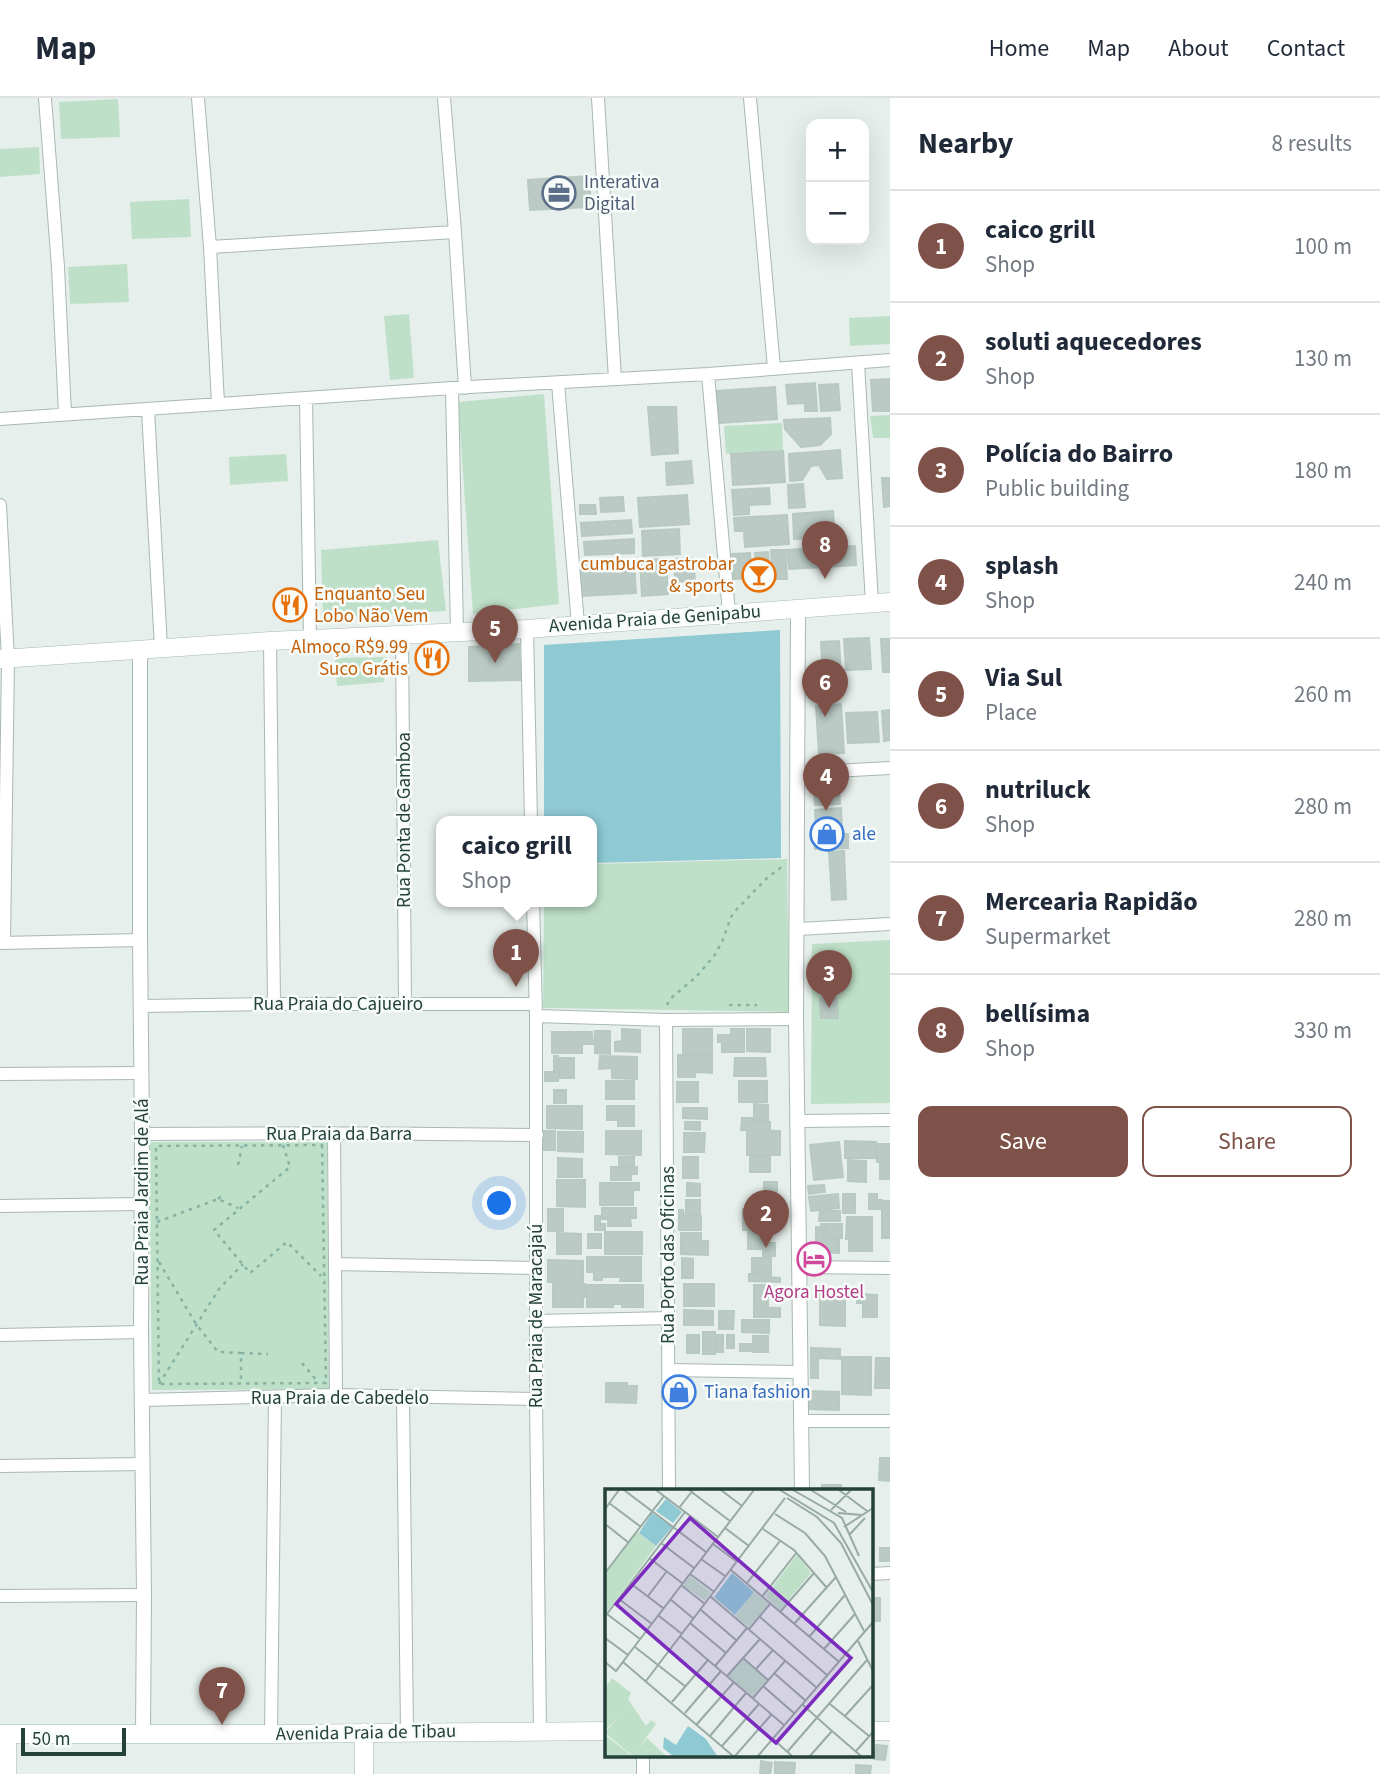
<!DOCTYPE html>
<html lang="en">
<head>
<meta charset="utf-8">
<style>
  :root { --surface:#fff; --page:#f6f6f7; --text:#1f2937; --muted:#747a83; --line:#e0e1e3; --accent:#7f5249 }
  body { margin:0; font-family:"Source Sans 3",sans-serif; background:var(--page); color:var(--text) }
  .controls { position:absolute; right:21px; top:21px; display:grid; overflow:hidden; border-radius:14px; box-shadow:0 7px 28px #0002 }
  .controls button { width:63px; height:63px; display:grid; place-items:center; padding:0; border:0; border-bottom:2px solid var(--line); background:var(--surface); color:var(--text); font:35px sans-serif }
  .scale { position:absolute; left:21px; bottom:18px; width:105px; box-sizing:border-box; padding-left:7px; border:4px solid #24423a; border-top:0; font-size:19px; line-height:24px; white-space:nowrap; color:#24423a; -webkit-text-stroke:5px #f7fbf9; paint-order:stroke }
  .you { position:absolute; left:500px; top:1106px; width:24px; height:24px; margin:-18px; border:5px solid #fff; border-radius:50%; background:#1a73e8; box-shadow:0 0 0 10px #1a73e833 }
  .badge { display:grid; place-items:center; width:46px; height:46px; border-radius:50%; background:var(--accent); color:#fff; font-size:23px; font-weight:700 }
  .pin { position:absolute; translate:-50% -58px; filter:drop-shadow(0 2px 4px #0008) }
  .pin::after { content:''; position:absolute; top:37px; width:24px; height:21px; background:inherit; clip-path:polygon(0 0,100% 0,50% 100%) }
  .popup { position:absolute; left:436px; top:718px; width:161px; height:91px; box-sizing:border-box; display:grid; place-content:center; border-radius:14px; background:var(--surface); filter:drop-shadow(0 2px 5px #0005); font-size:23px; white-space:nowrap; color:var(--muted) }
  .popup b { font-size:26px; color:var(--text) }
  .popup::after { content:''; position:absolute; left:50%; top:100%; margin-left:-14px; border:14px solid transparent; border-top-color:var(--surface) }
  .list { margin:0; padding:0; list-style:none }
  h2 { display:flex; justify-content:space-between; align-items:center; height:91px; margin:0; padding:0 28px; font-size:30px }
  h2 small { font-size:23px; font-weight:400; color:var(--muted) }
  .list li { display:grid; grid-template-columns:46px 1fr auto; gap:21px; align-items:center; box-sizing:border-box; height:112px; padding:0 28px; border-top:2px solid var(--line) }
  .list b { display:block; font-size:26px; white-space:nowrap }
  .list p { margin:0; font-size:23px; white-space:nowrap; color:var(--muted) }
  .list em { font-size:23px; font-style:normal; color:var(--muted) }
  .actions { display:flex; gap:14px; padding:21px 28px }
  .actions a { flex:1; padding:16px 0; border:2px solid var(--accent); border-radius:14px; text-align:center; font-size:24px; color:var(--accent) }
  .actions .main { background:var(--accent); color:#fff }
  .map { position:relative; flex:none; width:890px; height:1676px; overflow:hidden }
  header { display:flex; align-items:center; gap:42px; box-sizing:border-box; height:98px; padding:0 35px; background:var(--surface); border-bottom:2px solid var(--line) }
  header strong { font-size:33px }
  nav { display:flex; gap:38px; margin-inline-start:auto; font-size:24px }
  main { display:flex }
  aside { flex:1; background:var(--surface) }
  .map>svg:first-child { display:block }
  .green { fill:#bfe0c8 }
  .water { fill:#8ec9d4 }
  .building { fill:#bbcac4; stroke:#b8c9c2; stroke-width:2 }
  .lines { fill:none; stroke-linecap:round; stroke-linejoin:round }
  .minor-casing { stroke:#a8b8b2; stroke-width:14 }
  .tertiary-casing { stroke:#a8b8b2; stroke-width:16 }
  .secondary-casing { stroke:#a4bbb3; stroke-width:19 }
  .path { stroke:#86b3a5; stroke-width:2.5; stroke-dasharray:3.5 5; stroke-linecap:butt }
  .minor { stroke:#fff; stroke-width:12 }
  .tertiary { stroke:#fff; stroke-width:14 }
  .secondary { stroke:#fff; stroke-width:18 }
  .labels { text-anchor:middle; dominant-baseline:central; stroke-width:5; stroke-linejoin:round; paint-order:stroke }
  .service-label { font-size:19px; fill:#4e5e75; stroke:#f7fbf9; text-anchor:start }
  .food-label { font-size:19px; fill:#c56008; stroke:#f7fbf9; text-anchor:end }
  .street-label { font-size:19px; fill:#24423a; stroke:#f7fbf9 }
  .shop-label { font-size:19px; fill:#366cbe; stroke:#f7fbf9; text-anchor:start }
  .hotel-label { font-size:19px; fill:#b23c85; stroke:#f7fbf9 }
  .inset-road { fill:none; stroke:#98aaa4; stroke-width:2 }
  .view { fill:#7b2cbf; fill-opacity:0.15; stroke:#7b2cbf; stroke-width:3.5 }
  .inset-edge { fill:none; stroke:#24423a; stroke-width:3.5 }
</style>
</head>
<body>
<header>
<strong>Map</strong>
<nav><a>Home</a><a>Map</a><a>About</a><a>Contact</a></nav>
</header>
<main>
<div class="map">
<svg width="890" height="1676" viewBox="0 0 890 1676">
  <rect width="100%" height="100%" fill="#e6efeb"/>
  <path class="green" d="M118 1 120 39 61 41 59 4Z
    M39 49 40 76 0 79V51Z
    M189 101 191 139 132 141 130 104Z
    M127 166 129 204 70 206 68 169Z
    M409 216 414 280 390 282 384 218Z
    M890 218V246L850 248 849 220Z
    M544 296 559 506 473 516 458 304Z
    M890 317V340H873L870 318Z
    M782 325 783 352 726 356 724 328Z
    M286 356 288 383 230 387 229 359Z
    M438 442 446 513 323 520 321 452Z
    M386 559 384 584 337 588 335 560Z
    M787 761 789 914 543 910 544 803H591V766Z
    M890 842V1005L811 1006 812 846Z
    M149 1044H327L329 1291 152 1292Z"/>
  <path class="water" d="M780 532 781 760 591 765V723H544V547Z"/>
  <path class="building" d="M589 78 591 109 530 112 528 82Z
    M890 281V313H873L871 282Z
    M815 285 817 313H805V305L788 306 786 287Z
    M838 286 840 312 821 313 819 287Z
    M775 289 777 321 720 325 717 293Z
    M648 309H676L678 355 652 357Z
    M830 320 831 336 820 347 801 349 785 331 784 322Z
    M840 352 842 380 827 381 819 367 811 368 802 382 790 383 789 356Z
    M783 353 785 384 733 387 731 356Z
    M691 363 693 385 667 387 666 365Z
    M882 380H890V408L884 409Z
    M803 386 805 409 789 410 788 387Z
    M769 390 770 406 749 407V416L734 417 732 392Z
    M687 397 689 426 640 429 638 400Z
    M623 399 624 413 601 414 600 400Z
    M580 407H595L596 416H580Z
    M833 413 835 445 818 446V440L794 441 793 416Z
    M787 417 789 446 745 449 744 433H735L734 420Z
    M631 422 632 435 582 438 581 425Z
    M679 431 680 456 643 458 642 433Z
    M634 441V455L585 457 584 444Z
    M855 448 856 467 789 471 787 452Z
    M771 452H785L787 481H773Z
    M768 454 769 473 756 474 755 455Z
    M750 455 752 480 734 481 732 456Z
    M693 460 695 483 675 484 674 461Z
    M666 461 668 496 642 498 640 462Z
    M634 463 636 495 581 498 579 466Z
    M869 540 871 571 846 572 844 541Z
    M881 541H890V574H883Z
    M839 543 841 577 823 578 821 544Z
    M519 546 521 582 469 583V549Z
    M841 606 844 655 819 656 816 608Z
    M890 612V642L884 643 882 613Z
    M877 614 879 644 848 645 846 615Z
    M839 692 840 706 815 707 814 693Z
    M841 710 842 729 816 730 815 712Z
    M848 736V750L828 751 827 737Z
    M826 737 827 750 815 751 814 738Z
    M844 753 846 801 832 802 829 754Z
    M820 900H837L838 920H821Z
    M622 931 640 932V954L615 953V944L622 943Z
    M683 931H712V955H683Z
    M731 931H744V954H722V944H718V937H731Z
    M747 931H770V954L747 953Z
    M595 933H610V956L595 955Z
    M552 934H592L593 946H582V955H552Z
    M678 957H712V975L695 974V979H678Z
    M554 958H558V983H545V974H554Z
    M600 958 637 959V981L612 980V970L599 971Z
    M559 960H574V980H559Z
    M735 960H765L766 978H734Z
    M606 983H634V1001H606Z
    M739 983H767V1004H739Z
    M677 984H698V1004H677Z
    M554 992H566V1005H554Z
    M754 1006 768 1007V1022H754Z
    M547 1008H582V1031L547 1030Z
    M607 1008H634V1028H618V1022H607Z
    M683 1010H707V1021L683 1020Z
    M742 1020H753V1023L770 1024V1032H741Z
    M685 1024H700V1032L685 1031Z
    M747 1032 780 1033V1057H747Z
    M542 1033H555V1052H542Z
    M606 1033H641V1057L606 1056Z
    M558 1034H583V1054L558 1053Z
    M684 1035H705L704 1054H684Z
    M845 1043 876 1044 875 1060H845Z
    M839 1044 843 1079 814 1082 810 1047Z
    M877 1046H890V1064H877Z
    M619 1059H634V1067H619Z
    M683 1059H698V1080H683Z
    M750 1059H770V1074H750Z
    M558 1060 582 1061V1079H558Z
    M848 1062 866 1063V1084L848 1083Z
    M880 1066H890V1081H880Z
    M611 1069H637V1076H631V1082H611Z
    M557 1082H585V1109L557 1108Z
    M764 1084H777V1106H756V1098H764Z
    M600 1085H639V1092H633V1107H600Z
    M687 1085 700 1086V1098H687Z
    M824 1087 825 1094 809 1096 808 1088Z
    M838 1096 839 1110 811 1113 809 1099Z
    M843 1096H855V1115H843Z
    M869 1096H877V1102H882L881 1111H869Z
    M686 1102H700V1116H686Z
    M882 1103H890V1140H882Z
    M602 1110H636V1120H630L631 1128H608V1121H602Z
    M548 1111H563V1133H548Z
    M743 1111H774V1132H743Z
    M679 1112H683L684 1118H701V1132H679Z
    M820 1113H840V1123H819Z
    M595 1118H600V1126H605V1132H595Z
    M847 1119H872V1142L846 1141Z
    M821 1126H842V1140L825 1139 826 1129H821Z
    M816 1129 824 1130V1141H839V1155L816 1154Z
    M605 1134H642V1156H605Z
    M748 1134H765V1143H761V1151H748Z
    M557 1135 581 1136V1156H557Z
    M681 1135H701V1143H708V1157L681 1156Z
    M588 1136H601V1150H588Z
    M849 1143H872V1153H849Z
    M763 1145H775V1158H763Z
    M587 1159H641V1183H620L621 1179H602V1182H594V1174H587Z
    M682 1160 693 1161V1180H682Z
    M752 1160H771V1178H766V1175L752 1174Z
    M548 1162 583 1163V1184H548Z
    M749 1176H764V1179L780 1180V1184L749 1183Z
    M553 1186H585V1199H583V1209H553Z
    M684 1186H714V1208H684Z
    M587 1187H643V1209H622V1206H613V1209H587Z
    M754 1187H768V1208H754Z
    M820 1195 845 1196V1228L820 1227Z
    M857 1196 877 1197V1219H863V1205H857Z
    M754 1210H780V1219H754Z
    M684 1212 713 1213V1227H684Z
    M719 1213H734L733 1231H719Z
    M742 1222H769V1235L742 1234Z
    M703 1234H715V1256H703Z
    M687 1237H699V1255H687Z
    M717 1237H723V1254H717Z
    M727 1237H734V1250H727Z
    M753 1238H768V1254H753Z
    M740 1246H751V1253H740Z
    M811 1250 840 1251V1261L818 1260V1280H811Z
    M842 1259H871V1297L842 1296Z
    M876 1260H890V1290H875Z
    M606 1285H627V1288H637L636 1305 606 1304Z
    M809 1293 839 1294V1312L809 1311Z
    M880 1360H890V1383L879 1382Z
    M822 1387H841V1392H822Z
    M880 1450H890V1463H880Z
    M871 1500H880V1523H871Z
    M876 1647 887 1648 885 1662 874 1661Z
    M761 1663 772 1665 770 1676H760Z
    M775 1664 795 1665 794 1676H775Z
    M856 1667 871 1668 870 1676H856Z"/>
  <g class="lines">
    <defs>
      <path id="minor" d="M45 0 58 169 65 316
        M198 0 210 149 218 306
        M444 0 455 134 465 290
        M598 0 615 281
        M750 0 774 270
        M210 149 455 134
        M858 265 872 505
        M708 276 729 515
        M558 285 578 527
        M452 290 457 535
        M306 301 310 541
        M148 312 161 550
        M0 321 452 290 708 276 890 262
        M0 407 8 561 4 845
        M527 531 531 723
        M402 537 405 906
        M270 543 274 906
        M797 675 890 670
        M533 803 536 918V1301L540 1633
        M798 831 890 826
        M0 845 140 842
        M140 908 274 906H536
        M536 918 666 922 796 921
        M666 922 669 1392
        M0 976 141 975
        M798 1023 890 1022
        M334 1035 336 1297
        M142 1036 334 1035 537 1037
        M0 1108 141 1106
        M336 1166 536 1170
        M800 1169 890 1170
        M537 1223 669 1220
        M0 1237 141 1234
        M669 1272 800 1274
        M403 1299 407 1634
        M143 1302 336 1297 536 1301
        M802 1323H890
        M0 1368 143 1366
        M871 1476 890 1475
        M0 1498 144 1497
        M271 1636 275 1300
        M643 1657V1676"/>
      <path id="tertiary" d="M798 510 796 921 802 1392
        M140 552V842L142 1036 141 1234 144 1497 143 1636"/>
      <path id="secondary" d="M0 561 270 543 527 531 890 504
        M871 1633H890
        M364 1634V1676
        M0 1636H271L606 1633
        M7 1676V1636"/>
    </defs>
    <use href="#minor" class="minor-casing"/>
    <use href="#tertiary" class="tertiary-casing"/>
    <use href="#secondary" class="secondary-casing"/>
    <path class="path" d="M667 907 671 900 696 879 714 858 722 844 731 819 736 812 766 781 784 767
      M729 907H757
      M283 1047 290 1069 214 1132 250 1175 287 1144 321 1178
      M322 1047 326 1285 159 1286 156 1048Z
      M238 1067 242 1048
      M218 1101 224 1096
      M157 1124 218 1101 238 1110
      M159 1164 196 1226 218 1254 241 1255V1285
      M241 1255 268 1256
      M302 1265 318 1284
      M159 1286 219 1191 243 1166"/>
    <use href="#minor" class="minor"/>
    <use href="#tertiary" class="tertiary"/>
    <use href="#secondary" class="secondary"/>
  </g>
  <defs>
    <symbol id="office-ring" viewBox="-11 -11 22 22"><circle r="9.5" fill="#f7fbf9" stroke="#5c6f8a" stroke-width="1.5"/><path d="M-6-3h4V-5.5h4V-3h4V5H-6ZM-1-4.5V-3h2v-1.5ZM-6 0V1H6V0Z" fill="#5c6f8a"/></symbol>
    <symbol id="bar-ring" viewBox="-11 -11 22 22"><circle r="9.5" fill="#f7fbf9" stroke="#e8710a" stroke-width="1.5"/><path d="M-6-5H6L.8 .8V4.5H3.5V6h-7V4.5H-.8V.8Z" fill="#e8710a"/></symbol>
    <symbol id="restaurant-ring" viewBox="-11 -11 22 22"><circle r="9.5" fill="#f7fbf9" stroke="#e8710a" stroke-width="1.5"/><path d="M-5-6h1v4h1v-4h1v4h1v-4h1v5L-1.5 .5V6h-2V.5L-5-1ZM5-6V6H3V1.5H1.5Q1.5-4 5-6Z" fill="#e8710a"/></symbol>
    <symbol id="shop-ring" viewBox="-11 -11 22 22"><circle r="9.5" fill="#f7fbf9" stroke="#3f7fe0" stroke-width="1.5"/><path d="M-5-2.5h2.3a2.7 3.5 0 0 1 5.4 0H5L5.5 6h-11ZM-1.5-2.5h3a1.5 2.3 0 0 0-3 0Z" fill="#3f7fe0"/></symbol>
    <symbol id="hotel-ring" viewBox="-11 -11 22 22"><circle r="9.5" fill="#f7fbf9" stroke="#d1479c" stroke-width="1.5"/><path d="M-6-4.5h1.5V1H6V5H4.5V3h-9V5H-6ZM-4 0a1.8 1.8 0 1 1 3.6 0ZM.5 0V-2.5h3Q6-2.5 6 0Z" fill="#d1479c"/></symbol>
  </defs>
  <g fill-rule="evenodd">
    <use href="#office-ring" x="540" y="76" width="38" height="38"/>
    <use href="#bar-ring" x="740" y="458" width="38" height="38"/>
    <use href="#restaurant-ring" x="271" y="488" width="38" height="38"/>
    <use href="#restaurant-ring" x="413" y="541" width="38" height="38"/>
    <use href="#shop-ring" x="808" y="717" width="38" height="38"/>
    <use href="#hotel-ring" x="795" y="1142" width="38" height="38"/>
    <use href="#shop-ring" x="660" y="1275" width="38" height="38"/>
  </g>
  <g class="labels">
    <g class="service-label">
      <text x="584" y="84">Interativa<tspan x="584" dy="22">Digital</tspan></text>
    </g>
    <g class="food-label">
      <text x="734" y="466">cumbuca gastrobar<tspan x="734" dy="22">&amp; sports</tspan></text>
      <text x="314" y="496" text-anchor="start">Enquanto Seu<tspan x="314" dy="22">Lobo Não Vem</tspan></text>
      <text x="408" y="549">Almoço R$9.99<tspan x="408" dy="22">Suco Grátis</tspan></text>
    </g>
    <g class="street-label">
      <text transform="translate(655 521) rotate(-4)">Avenida Praia de Genipabu</text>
      <text transform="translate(404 722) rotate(-90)">Rua Ponta de Gamboa</text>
      <text x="338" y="906">Rua Praia do Cajueiro</text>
      <text x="339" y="1036">Rua Praia da Barra</text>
      <text transform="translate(142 1094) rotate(-90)">Rua Praia Jardim de Alá</text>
      <text transform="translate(668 1157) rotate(-90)">Rua Porto das Oficinas</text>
      <text transform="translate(536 1218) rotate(-90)">Rua Praia de Maracajaú</text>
      <text x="340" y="1300">Rua Praia de Cabedelo</text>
      <text transform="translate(366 1635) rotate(-1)">Avenida Praia de Tibau</text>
    </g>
    <g class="shop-label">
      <text x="852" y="736">ale</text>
      <text x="704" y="1294">Tiana fashion</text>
    </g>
    <g class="hotel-label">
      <text x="814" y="1194">Agora Hostel</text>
    </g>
  </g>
  <g transform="translate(605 1391)">
    <rect width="268" height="268" fill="#e6efeb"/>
    <path d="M32 43 51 57 2 123 0 85ZM192 66 206 84 175 121 160 107ZM85 87 106 103 100 112 78 96ZM149 103 164 115 143 138 130 127ZM138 170 162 191 147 208 123 187ZM7 189 26 204 23 210 41 237 46 231 51 235 32 261 42 249 61 267H28L0 244 14 227 0 242V199ZM0 246 27 267H0Z" fill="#bfe0c8"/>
    <path d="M61 10 77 23 68 34 51 22ZM47 24 67 38 51 57 34 44ZM127 84 149 103 130 126 109 108ZM83 237 101 250 112 267H68L58 259 59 248 71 256Z" fill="#8ec9d4"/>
    <path class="inset-road" d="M19 1 101 63M51 1 113 48M84 1 125 32M116 1 137 17M175 1 229 34 268 103M188 1 237 29 254 67M206 1 241 23M234 1 262 22M182 9 212 28 236 54 268 116M4 14 36 38M74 19 88 1M0 20 14 1M226 21 246 1M233 24 257 26M170 25 200 44 220 67 259 142M0 35 24 54M239 38 268 19M120 39 144 57M158 40 189 61 222 99M245 45 260 29M56 54 89 79M108 55 131 72M44 69 77 94M96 70 120 87M126 81 233 172M0 84 59 7M85 85 108 102M25 94 58 119M142 94 175 52M76 96 100 115M43 107 62 82M106 108 212 199M157 108 192 63M14 110 47 135M65 110 89 130M96 121 131 151M175 123 209 84M2 125 80 23M2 125 35 150M54 127 77 145M155 128 223 187M85 134 121 164M189 135 231 88M144 140 165 115M41 142 92 185M75 147 180 237M204 148 240 106M0 149 23 166 11 182 0 173M253 152 268 182M30 158 81 198M219 160 250 125M23 166 149 1M138 169 163 191M18 173 128 267M110 177 142 139M151 180 168 161M169 184 201 212M122 187 155 150M41 192 180 9M158 197 190 225M148 209 180 172M67 213 103 171M225 215 264 247M198 216 227 242 205 267M80 224 116 182M240 227 268 196M92 235 129 193M227 242 256 267M105 247 141 204M168 250 187 267M117 257 154 215M183 262 262 171M251 262 268 243M130 267 166 226M153 267 268 133"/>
    <path class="view" d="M85 29 246 169 171 254 11 115Z"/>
    <rect width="268" height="268" class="inset-edge"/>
  </g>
</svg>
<div class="controls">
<button>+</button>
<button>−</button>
</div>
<div class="scale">50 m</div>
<div class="you"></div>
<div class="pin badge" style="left:516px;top:889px">1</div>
<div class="popup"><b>caico grill</b>Shop</div>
<div class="pin badge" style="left:766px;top:1150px">2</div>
<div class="pin badge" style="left:829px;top:910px">3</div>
<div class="pin badge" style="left:826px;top:713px">4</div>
<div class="pin badge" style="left:495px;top:565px">5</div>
<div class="pin badge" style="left:825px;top:619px">6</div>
<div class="pin badge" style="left:222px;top:1627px">7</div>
<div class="pin badge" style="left:825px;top:481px">8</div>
</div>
<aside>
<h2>Nearby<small>8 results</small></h2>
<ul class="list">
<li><span class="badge">1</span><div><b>caico grill</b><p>Shop</p></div><em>100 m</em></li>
<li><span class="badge">2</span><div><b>soluti aquecedores</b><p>Shop</p></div><em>130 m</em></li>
<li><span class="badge">3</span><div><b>Polícia do Bairro</b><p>Public building</p></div><em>180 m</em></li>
<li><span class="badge">4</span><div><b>splash</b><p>Shop</p></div><em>240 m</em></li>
<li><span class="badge">5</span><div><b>Via Sul</b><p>Place</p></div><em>260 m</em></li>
<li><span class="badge">6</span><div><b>nutriluck</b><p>Shop</p></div><em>280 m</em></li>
<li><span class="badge">7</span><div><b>Mercearia Rapidão</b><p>Supermarket</p></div><em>280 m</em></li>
<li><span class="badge">8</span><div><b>bellísima</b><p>Shop</p></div><em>330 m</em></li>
</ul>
<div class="actions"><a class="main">Save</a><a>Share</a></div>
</aside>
</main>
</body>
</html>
